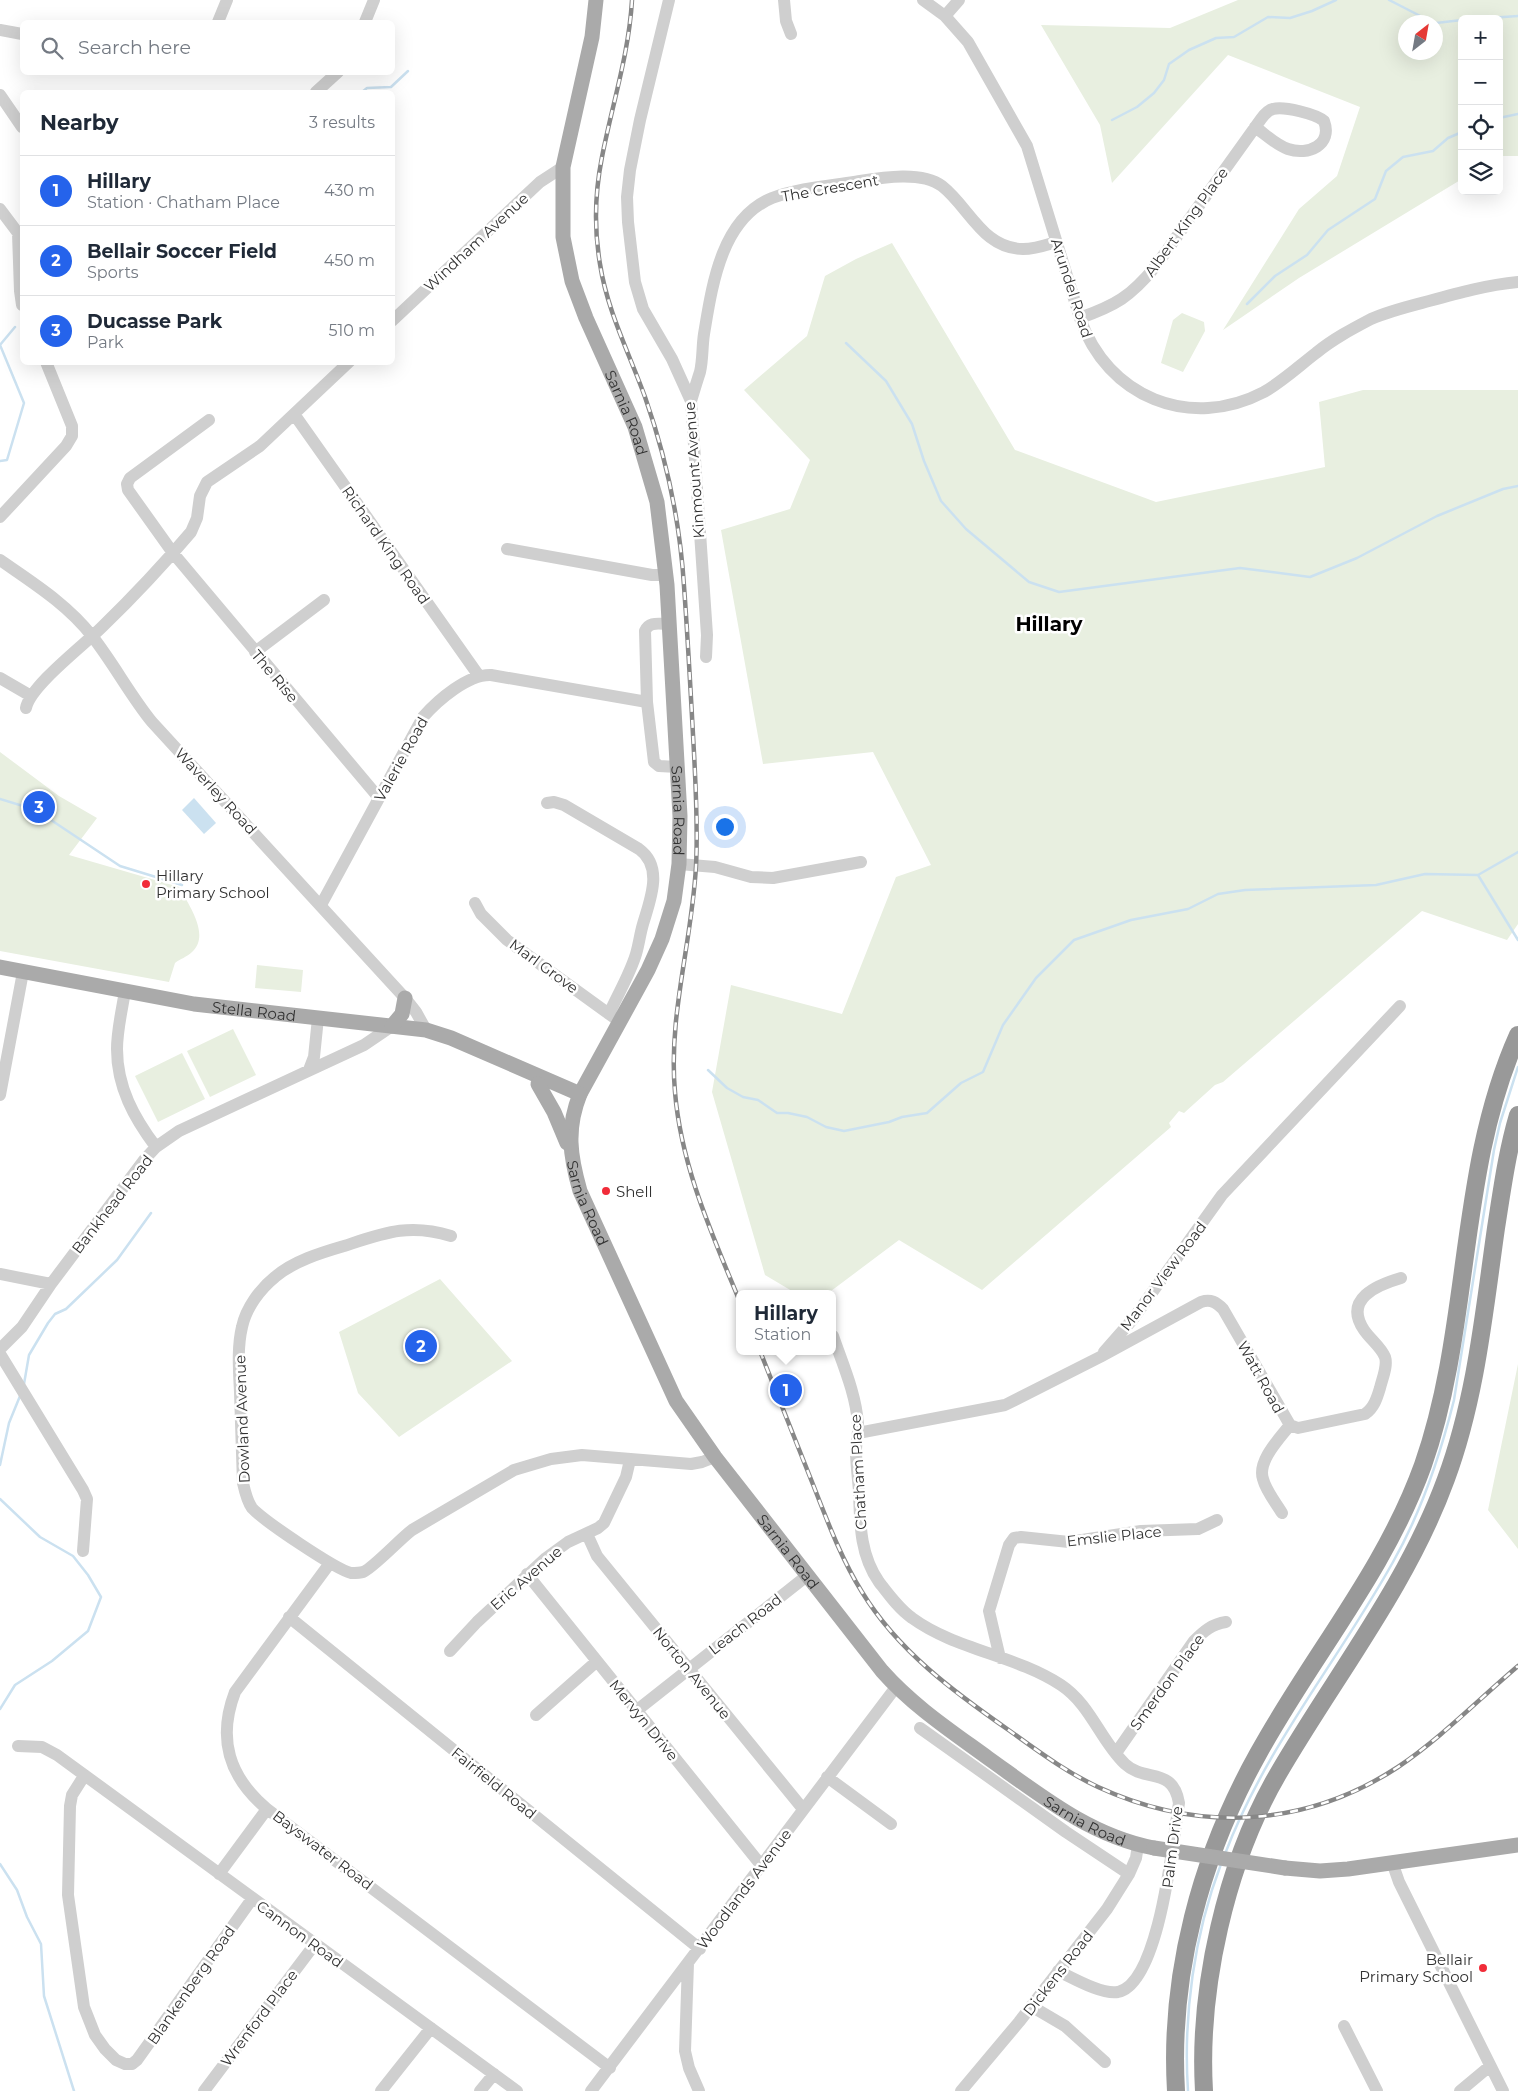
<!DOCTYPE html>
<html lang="en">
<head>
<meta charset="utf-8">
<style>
  :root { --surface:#fff; --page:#f6f6f7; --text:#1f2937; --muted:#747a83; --line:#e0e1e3; --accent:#2563eb }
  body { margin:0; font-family:Montserrat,sans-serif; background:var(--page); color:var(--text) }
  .controls { position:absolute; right:15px; top:15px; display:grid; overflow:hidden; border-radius:8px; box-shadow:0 5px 20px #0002 }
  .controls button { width:45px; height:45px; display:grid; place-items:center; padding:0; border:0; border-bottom:1px solid var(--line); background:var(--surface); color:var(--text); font:25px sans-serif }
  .compass { position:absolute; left:1398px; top:15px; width:45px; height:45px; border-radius:50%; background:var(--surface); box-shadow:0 5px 20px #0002; rotate:31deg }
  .you { position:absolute; left:724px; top:826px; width:18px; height:18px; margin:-12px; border:4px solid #fff; border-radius:50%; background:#1a73e8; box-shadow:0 0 0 8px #1a73e833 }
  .badge { display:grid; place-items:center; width:32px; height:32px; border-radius:50%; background:var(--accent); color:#fff; font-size:16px; font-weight:700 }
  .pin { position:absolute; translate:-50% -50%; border:2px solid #fff; box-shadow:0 1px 5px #0006 }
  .popup { position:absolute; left:736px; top:1290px; width:100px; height:65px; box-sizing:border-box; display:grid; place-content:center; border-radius:8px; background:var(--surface); filter:drop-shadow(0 1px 4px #0005); font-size:16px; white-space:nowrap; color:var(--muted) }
  .popup b { font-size:19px; color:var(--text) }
  .popup::after { content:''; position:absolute; left:50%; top:100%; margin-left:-10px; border:10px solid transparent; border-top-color:var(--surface) }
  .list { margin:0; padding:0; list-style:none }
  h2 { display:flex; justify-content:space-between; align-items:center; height:65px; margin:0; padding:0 20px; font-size:21px }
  h2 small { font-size:16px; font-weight:400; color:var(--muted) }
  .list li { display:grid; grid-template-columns:32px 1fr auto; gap:15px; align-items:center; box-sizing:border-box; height:70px; padding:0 20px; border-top:1px solid var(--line) }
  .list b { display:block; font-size:19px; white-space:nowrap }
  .list p { margin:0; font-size:16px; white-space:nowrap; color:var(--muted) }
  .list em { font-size:16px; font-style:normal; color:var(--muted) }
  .icon { flex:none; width:28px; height:28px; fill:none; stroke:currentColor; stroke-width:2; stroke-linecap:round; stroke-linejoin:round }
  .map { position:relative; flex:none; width:1518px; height:2091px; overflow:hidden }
  .search { position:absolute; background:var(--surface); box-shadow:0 5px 20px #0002; left:20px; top:20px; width:375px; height:55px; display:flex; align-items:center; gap:12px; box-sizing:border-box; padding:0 18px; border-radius:8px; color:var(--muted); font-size:19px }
  .panel { position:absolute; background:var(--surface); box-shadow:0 5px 20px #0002; left:20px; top:90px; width:375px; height:275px; border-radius:8px }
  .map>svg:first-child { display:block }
  .green { fill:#e8efe0; fill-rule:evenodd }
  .water { fill:#cbe1f0 }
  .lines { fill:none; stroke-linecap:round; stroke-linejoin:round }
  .stream { stroke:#cbe1f0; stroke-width:2.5 }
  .minor { stroke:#cfcfcf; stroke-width:12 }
  .major { stroke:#aaa; stroke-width:15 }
  .highway { stroke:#999; stroke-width:18 }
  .rail-casing { stroke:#878787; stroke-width:4.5 }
  .rail { stroke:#fff; stroke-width:2.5; stroke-dasharray:8; stroke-linecap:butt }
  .major-bridge { stroke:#aaa; stroke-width:15 }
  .poi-dot { fill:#f12c39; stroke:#fff; stroke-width:2 }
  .labels { text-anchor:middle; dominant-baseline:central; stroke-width:5; stroke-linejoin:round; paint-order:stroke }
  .street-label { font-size:15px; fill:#323232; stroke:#fff }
  .poi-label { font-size:15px; fill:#323232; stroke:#fff; text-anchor:start }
  .district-label { font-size:20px; font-weight:bold; fill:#000; stroke:#fff }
</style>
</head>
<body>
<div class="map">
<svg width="1518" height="2091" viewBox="0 0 1518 2091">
  <rect width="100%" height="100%" fill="#fff"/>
  <path class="green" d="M1238 0H1518V156H1499V19H1462V179L1299 278 1223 330 1299 209 1337 176 1360 107 1228 55 1112 183 1100 125 1041 25 1170 28ZM1406 22H1436V52H1406Z
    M892 243 1015 450 1156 502 1325 467 1319 402 1363 390H1518V924L1507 940 1422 911 1223 1082 1215 1085 1184 1113 1179 1111 1169 1123 1171 1127 982 1290 899 1240 827 1294H797L765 1275 712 1092 731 985 842 1014 896 877 931 865 873 752 763 764 721 530 790 509 810 460 744 390 807 336 825 276 856 259Z
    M1182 313 1204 322 1205 331 1183 372 1161 363 1173 320Z
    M0 752 59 796 97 818 69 855 179 887C188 904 211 935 192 952 187 957 180 959 175 963L169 982 0 951Z
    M257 965 303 970 301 992 255 988Z
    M233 1029 256 1075 210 1097 187 1051Z
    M182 1053 205 1099 158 1122 135 1076Z
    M440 1279 512 1361 399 1437 358 1393 339 1332Z
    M1518 1364V1549L1488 1510Z"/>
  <path class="water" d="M194 798 216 823 204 834 182 810Z"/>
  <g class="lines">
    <path class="stream" d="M1389 0 1432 22
      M1474 19 1518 16
      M1436 23 1462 20
      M362 92 367 88 391 87 408 71
      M1499 118 1518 114
      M1112 120 1137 107 1154 93 1164 80 1169 64 1189 50 1216 38 1234 37 1268 17 1290 18 1312 11 1336 0
      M1247 304 1275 276 1307 255 1328 230 1375 199 1386 171 1403 157 1433 151 1448 138 1462 132
      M846 343 886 381 912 424 924 461 941 501 966 529 1029 582 1059 592 1240 568 1310 577 1357 558 1437 516 1503 489 1518 486
      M0 345 24 403 7 460 0 461
      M0 345 15 327
      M0 799 36 810 120 866 182 885
      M1478 875 1518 940
      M708 1070 727 1088 743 1097 758 1100 777 1113H788L807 1117 826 1127 844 1131 889 1122 902 1117 927 1113 961 1083 983 1072 1003 1025 1036 978 1074 940 1131 920 1188 909 1218 894 1245 890 1376 885 1425 874 1478 875 1518 852
      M24 1384 29 1355 48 1323 55 1314 66 1309 117 1260 151 1213
      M0 1465 9 1423 20 1396
      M0 1499 40 1537 73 1556 88 1575 101 1597 88 1631 52 1661 15 1685 0 1709
      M1225 1854C1265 1748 1338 1661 1393 1562 1422 1511 1440 1456 1454 1400L1494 1150 1500 1123 1518 1067
      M0 1864 17 1890 27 1917 41 1944 44 1996 74 2091
      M1188 2091C1183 2016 1194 1935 1221 1864"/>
    <path class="minor" d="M669 0 640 120 630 170 627 197 628 222 635 282 643 309 672 359 691 401 707 635 706 657
      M784 0 786 21 791 34
      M923 0 945 16 968 42 1027 146 1080 318C1107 397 1190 431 1264 392 1283 381 1299 366 1316 353 1333 339 1352 329 1371 319 1389 311 1410 306 1429 301 1458 293 1487 285 1518 282
      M945 16 959 0
      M218 22 227 0
      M365 22 374 0
      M0 30 22 34
      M316 92 338 72
      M0 95 22 127
      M0 209 18 233 20 291 22 305
      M1080 318C1116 305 1130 297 1155 267L1261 119C1264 115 1268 110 1273 109 1284 106 1316 114 1324 121 1333 145 1308 156 1288 149 1276 145 1265 134 1255 127
      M392 321 540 182 563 167
      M691 401C694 391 697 381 700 372 703 359 702 347 704 334 712 286 721 219 772 198 798 188 827 186 854 182 879 178 921 170 942 186 969 207 983 249 1023 249 1034 249 1046 245 1056 242
      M294 414 479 676
      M209 420 130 478 127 484 128 490 173 553 379 798
      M0 517 66 446 72 436V426L46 362
      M507 549 652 575H666
      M0 560C33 583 67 604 92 636 114 664 130 695 152 722L405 998 416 1012 426 1030
      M669 624C659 624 649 621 645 631L647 702 654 762 659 766 677 767
      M255 652 324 600
      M0 678 31 696
      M26 708C30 686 84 645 102 627 133 597 163 565 191 532L197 518 200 496 207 482 260 446 349 362
      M547 803 554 802 564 805 639 849C664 867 650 900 643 924 640 934 639 944 636 954 630 974 618 994 609 1014
      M679 864 715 867 751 877 773 878 861 862
      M475 903 481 914 507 940 616 1019
      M321 905 423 717C438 700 468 674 491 675L647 702
      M125 991C122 1010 117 1030 117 1049 117 1087 134 1118 156 1147
      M309 1070 314 1057 318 1018
      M0 1095 23 972
      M451 1236C409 1223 384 1233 344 1246 320 1253 294 1261 275 1277 260 1289 246 1308 242 1327 237 1348 239 1371 240 1392 241 1422 242 1453 243 1483 245 1492 247 1501 252 1508 264 1521 335 1569 351 1573 355 1573 360 1573 363 1572 372 1569 400 1539 412 1530L514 1470 551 1459 582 1455 691 1464 702 1462 715 1457
      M0 1274 51 1284
      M833 1336C843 1365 856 1394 858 1424 859 1433 856 1441 856 1450 856 1464 858 1478 859 1491 860 1524 860 1555 879 1582 889 1595 899 1609 912 1618 956 1650 1015 1655 1061 1685 1091 1705 1100 1740 1125 1764 1145 1783 1173 1766 1179 1803 1173 1839 1160 1983 1118 1992 1102 1995 1073 1978 1058 1971
      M0 1349 22 1327 51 1284 144 1160 156 1147 179 1131 364 1045 392 1026
      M1104 1352 1133 1319 1222 1195 1400 1006
      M0 1354 83 1490 87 1499 83 1551
      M858 1433 1005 1405 1100 1357 1201 1302C1211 1299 1216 1302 1223 1309L1290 1425 1298 1428 1365 1414C1374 1408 1377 1398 1380 1388 1382 1379 1388 1366 1385 1357 1381 1347 1370 1339 1364 1330 1343 1299 1377 1285 1401 1278
      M1282 1513C1276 1503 1266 1491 1263 1479 1257 1461 1280 1438 1290 1425
      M587 1534 597 1556 803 1809
      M330 1563 235 1692C217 1739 229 1777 267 1809L610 2068
      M527 1574 761 1865
      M289 1617 700 1949
      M450 1651 477 1622 546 1558 568 1542 598 1528 604 1523 626 1477 630 1460
      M1000 1658 989 1611 1009 1545 1014 1538 1021 1537 1069 1542 1141 1531 1198 1529 1217 1520
      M636 1711 808 1575
      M536 1715 596 1662
      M920 1728 1066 1832 1129 1874
      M18 1746 42 1747 57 1755 517 2091
      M1116 1753 1194 1641C1204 1631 1212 1624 1226 1622
      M84 1776 72 1795 70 1806 68 1895 84 2007 95 2035 105 2049 116 2060 125 2064H132L137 2060 252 1899
      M827 1777 891 1824
      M1392 1862 1399 1882 1503 2091
      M219 1874 267 1809
      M688 1963 685 2051 689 2068 699 2091
      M1031 2006 1065 2026 1105 2062
      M1344 2026 1377 2091
      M204 2091 315 1944
      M381 2091 431 2028
      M480 2091 494 2074
      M591 2091 896 1687
      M961 2091 1019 2022 1107 1909 1129 1874 1136 1858 1138 1845
      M1460 2091 1490 2066"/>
    <g class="major">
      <path id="s1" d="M596 0 592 37 563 167V237L572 281 586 318 635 427 657 502 667 585 680 816 679 864 674 901 662 939 648 970 580 1094C566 1129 570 1156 580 1191L676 1401 715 1457 882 1671C913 1706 951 1731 988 1758 1040 1795 1090 1836 1154 1848"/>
      <path id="s2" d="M0 967 194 1004 426 1030 451 1038 580 1094"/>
      <path d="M392 1026 402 1014 405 998"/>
      <path d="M538 1084 554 1112 567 1143"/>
      <path d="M1285 1868 1320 1871 1348 1869 1518 1845"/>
    </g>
    <path class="highway" d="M1176 2091C1169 1974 1201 1856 1258 1754 1311 1657 1385 1571 1423 1465 1472 1325 1457 1171 1518 1035
      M1204 2091C1198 1988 1226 1863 1278 1774 1335 1676 1407 1586 1446 1479 1476 1398 1484 1312 1496 1228 1502 1190 1507 1152 1518 1115"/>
    <defs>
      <path id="rail" d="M632 0C629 54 612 105 602 157 595 192 594 229 600 264 607 310 629 353 645 397 666 457 680 522 684 586 688 641 691 697 694 753 696 791 698 828 696 866 692 942 668 1016 675 1092 681 1166 712 1234 740 1302
        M760 1351C778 1397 796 1442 814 1487 828 1523 842 1560 862 1592 898 1651 954 1692 1010 1731 1038 1751 1066 1772 1098 1787 1198 1833 1305 1828 1398 1767 1441 1738 1478 1700 1518 1666"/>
    </defs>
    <use href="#rail" class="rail-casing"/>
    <use href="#rail" class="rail"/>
    <path class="major-bridge" d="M1154 1848 1285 1868"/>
  </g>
  <g class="poi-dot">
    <circle cx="146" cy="884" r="5"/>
    <circle cx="606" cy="1191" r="5"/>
    <circle cx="1483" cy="1968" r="5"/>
  </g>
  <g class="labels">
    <g class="street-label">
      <text transform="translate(830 188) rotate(-10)">The Crescent</text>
      <text transform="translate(1186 222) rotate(-54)">Albert King Place</text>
      <text transform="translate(476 242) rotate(-43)">Windham Avenue</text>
      <text transform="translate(1072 288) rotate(72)">Arundel Road</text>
      <text stroke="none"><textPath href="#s1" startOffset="428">Sarnia Road</textPath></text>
      <text transform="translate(694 470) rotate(-94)">Kinmount Avenue</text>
      <text transform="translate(386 545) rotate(55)">Richard King Road</text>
      <text transform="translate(275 676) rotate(50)">The Rise</text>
      <text transform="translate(401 759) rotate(-61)">Valerie Road</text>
      <text transform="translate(216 791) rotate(47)">Waverley Road</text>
      <text stroke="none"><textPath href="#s1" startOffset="832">Sarnia Road</textPath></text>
      <text transform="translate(544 966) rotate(36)">Marl Grove</text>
      <text stroke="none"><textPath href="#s2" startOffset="258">Stella Road</textPath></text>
      <text stroke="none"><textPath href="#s1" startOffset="1251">Sarnia Road</textPath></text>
      <text transform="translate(112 1204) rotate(-52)">Bankhead Road</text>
      <text transform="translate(1163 1276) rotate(-53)">Manor View Road</text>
      <text transform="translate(1261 1377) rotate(61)">Watt Road</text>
      <text transform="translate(242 1419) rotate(-92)">Dowland Avenue</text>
      <text transform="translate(858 1472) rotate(-93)">Chatham Place</text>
      <text transform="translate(1114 1536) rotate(-6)">Emslie Place</text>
      <text stroke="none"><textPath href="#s1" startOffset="1656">Sarnia Road</textPath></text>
      <text transform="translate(526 1578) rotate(-41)">Eric Avenue</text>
      <text transform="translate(745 1624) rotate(-38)">Leach Road</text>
      <text transform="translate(692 1673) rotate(51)">Norton Avenue</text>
      <text transform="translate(1167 1682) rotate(-54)">Smerdon Place</text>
      <text transform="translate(644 1720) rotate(51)">Mervyn Drive</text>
      <text transform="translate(494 1783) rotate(39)">Fairfield Road</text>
      <text stroke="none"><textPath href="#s1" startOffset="2061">Sarnia Road</textPath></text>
      <text transform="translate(1172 1847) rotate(-83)">Palm Drive</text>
      <text transform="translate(323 1850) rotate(37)">Bayswater Road</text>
      <text transform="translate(744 1889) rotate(-53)">Woodlands Avenue</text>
      <text transform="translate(300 1934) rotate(36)">Cannon Road</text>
      <text transform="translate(1058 1973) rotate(-52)">Dickens Road</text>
      <text transform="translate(191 1985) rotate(-55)">Blankenberg Road</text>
      <text transform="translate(259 2018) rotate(-53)">Wrenford Place</text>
    </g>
    <g class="poi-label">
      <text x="156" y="875">Hillary<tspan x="156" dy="17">Primary School</tspan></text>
      <text x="616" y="1191">Shell</text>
      <text x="1473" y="1959" text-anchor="end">Bellair<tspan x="1473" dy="17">Primary School</tspan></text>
    </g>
    <g class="district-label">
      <text x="1049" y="624">Hillary</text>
    </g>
  </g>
</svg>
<div class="controls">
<button>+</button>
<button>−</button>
<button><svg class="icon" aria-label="locate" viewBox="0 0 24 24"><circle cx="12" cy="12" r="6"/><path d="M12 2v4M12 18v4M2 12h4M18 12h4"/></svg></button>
<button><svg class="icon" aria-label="layers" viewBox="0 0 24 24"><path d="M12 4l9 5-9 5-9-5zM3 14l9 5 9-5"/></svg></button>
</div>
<svg class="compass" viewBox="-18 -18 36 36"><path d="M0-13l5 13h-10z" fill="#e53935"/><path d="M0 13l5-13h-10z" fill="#747a83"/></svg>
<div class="you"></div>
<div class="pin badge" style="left:786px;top:1390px">1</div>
<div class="popup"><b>Hillary</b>Station</div>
<div class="pin badge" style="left:421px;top:1346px">2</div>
<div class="pin badge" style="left:39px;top:807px">3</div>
<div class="search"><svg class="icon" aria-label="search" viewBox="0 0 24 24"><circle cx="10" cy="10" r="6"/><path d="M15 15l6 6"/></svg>Search here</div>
<section class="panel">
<h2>Nearby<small>3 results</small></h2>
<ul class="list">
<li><span class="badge">1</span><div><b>Hillary</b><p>Station · Chatham Place</p></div><em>430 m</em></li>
<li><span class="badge">2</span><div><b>Bellair Soccer Field</b><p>Sports</p></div><em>450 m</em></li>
<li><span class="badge">3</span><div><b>Ducasse Park</b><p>Park</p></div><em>510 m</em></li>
</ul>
</section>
</div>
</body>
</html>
